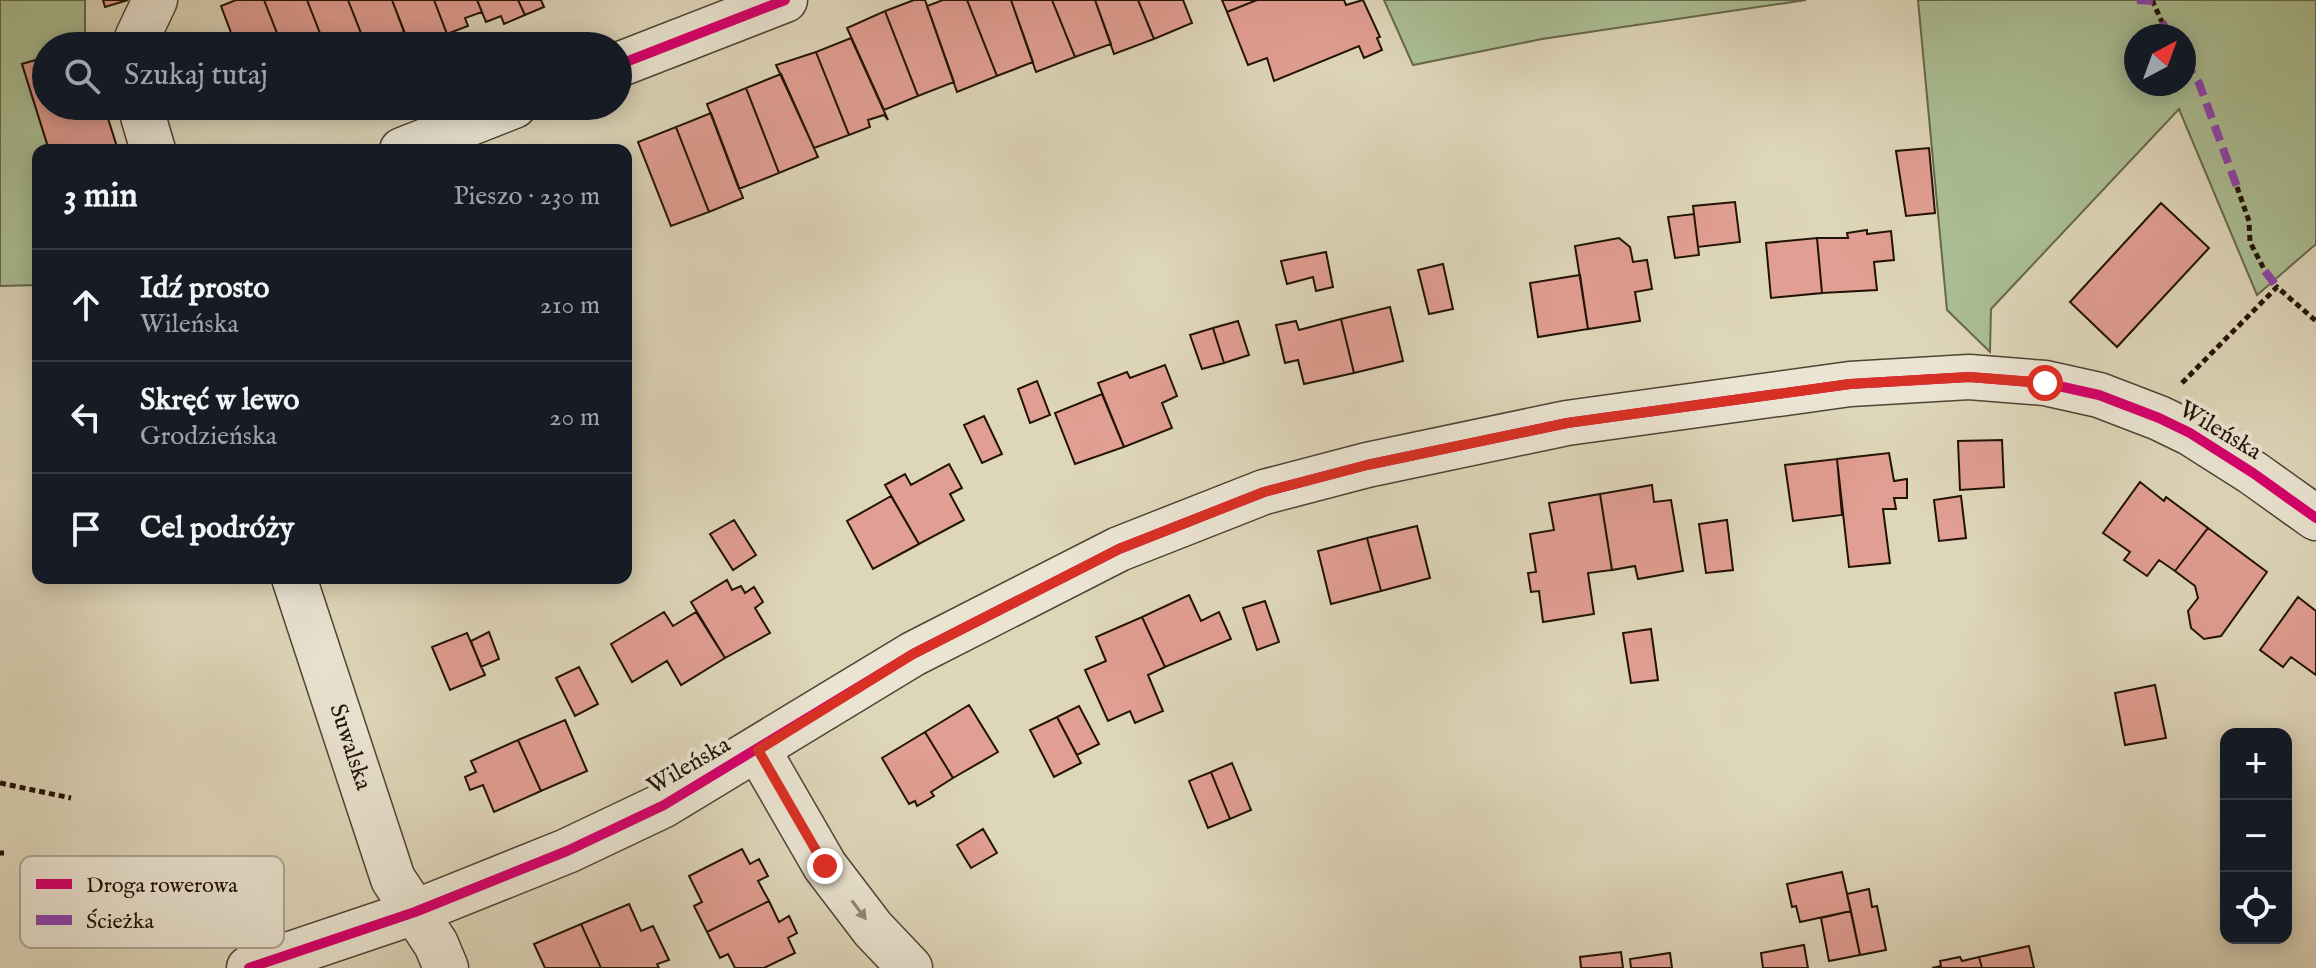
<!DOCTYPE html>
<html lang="pl">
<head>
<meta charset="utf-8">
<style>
  :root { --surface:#171b24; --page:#242831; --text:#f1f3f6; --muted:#9ea1a6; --line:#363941 }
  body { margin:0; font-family:"IM FELL English",serif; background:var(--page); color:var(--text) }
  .controls { position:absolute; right:24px; bottom:24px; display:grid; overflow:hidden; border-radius:16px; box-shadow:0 4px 20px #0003 }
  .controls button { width:72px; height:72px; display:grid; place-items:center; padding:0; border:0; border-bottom:2px solid var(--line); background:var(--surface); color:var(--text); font:40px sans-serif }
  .compass { position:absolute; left:2124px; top:24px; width:72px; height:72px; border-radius:50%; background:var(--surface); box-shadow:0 4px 20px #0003; rotate:41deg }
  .stop { position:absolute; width:24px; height:24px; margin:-18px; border:6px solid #d93025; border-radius:50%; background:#fff }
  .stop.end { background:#d93025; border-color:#fff; box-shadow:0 2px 8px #0008 }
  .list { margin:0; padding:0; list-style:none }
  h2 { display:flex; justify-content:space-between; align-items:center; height:104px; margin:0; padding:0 32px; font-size:34px }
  h2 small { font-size:26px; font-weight:400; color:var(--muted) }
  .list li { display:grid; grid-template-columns:52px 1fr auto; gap:24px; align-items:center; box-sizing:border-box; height:112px; padding:0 32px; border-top:2px solid var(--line) }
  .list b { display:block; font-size:30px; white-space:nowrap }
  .list p { margin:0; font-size:26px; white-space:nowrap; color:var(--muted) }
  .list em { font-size:26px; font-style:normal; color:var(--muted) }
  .icon { flex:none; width:44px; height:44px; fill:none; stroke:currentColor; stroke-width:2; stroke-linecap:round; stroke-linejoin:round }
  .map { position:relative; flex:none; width:2316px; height:968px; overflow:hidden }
  .search { position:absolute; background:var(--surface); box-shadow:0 4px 20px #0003; left:32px; top:32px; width:600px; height:88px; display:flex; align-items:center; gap:20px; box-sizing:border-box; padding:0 28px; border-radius:44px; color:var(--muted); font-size:30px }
  .panel { position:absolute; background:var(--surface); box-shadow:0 4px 20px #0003; left:32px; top:144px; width:600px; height:440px; border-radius:16px }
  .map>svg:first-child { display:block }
  .green { fill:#abbf94; stroke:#66684d; stroke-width:2; fill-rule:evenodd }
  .building { fill:#e19e92; stroke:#211206; stroke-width:2 }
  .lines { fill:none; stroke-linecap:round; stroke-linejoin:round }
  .minor-casing { stroke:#504333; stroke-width:47 }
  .tertiary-casing { stroke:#504333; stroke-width:47 }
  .path { stroke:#211206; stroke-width:5; stroke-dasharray:6 4; stroke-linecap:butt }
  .minor { stroke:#eae4d2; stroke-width:44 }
  .tertiary { stroke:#eae4d2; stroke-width:44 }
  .quiet { stroke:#8e44ad; stroke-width:8; stroke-dasharray:16 8; stroke-linecap:butt }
  .cycleway-casing { stroke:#eae4d2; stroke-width:15 }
  .cycleway { stroke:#d6006c; stroke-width:10 }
  .oneway { fill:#908676 }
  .route { stroke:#d93025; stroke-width:10 }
  .labels { text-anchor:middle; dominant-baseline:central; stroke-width:8; stroke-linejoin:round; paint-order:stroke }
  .street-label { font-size:24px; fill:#211206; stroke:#eae4d2 }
  .key { fill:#eae4d2; stroke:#aea595; stroke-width:2 }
  .key-label { font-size:22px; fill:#211206 }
</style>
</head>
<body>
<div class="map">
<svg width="2316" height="968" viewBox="0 0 2316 968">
  <rect width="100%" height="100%" fill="#ded6b9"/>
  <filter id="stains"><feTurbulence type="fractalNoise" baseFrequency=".0025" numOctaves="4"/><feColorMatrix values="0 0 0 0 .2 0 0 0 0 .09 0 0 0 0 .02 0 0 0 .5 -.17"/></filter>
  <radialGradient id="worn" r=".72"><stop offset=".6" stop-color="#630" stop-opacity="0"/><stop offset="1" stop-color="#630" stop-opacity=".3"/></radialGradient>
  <path class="green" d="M0 0H85V44L46 46V57L22 64 49 150H38V285L0 286Z
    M1384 0H1806L1542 39 1413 65Z
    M1918 0H2316V244L2257 295 2179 109 1991 309 1990 352 1947 310ZM2136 36H2184V84H2136Z"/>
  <path class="building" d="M103 0H128L105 7Z
    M236 0H264L282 46H236L221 6Z
    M264 0H307L325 46H282Z
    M307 0H348L366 46H325Z
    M348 0H392L404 32 386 39 389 46H366Z
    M392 0H434L447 34 427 42 424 35 408 41Z
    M434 0H477L482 12 465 18 468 26 447 34Z
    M477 0H518L525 15 504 24 501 16 486 22Z
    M518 0H541L544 7 525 15Z
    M914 0H925L954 82 918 96 885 11Z
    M943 0H967L997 76 957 92 927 6Z
    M967 0H1011L1033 62 997 76Z
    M1011 0H1052L1075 57 1036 72Z
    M1052 0H1095L1111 44 1075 57Z
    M1095 0H1138L1154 39 1114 54Z
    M1138 0H1183L1192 23 1154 39Z
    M1222 0H1257L1227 12Z
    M1257 0H1344L1346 5 1363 0 1380 37 1377 38 1382 50 1364 58 1359 46 1274 81 1267 58 1248 65 1227 12Z
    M885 11 918 96 884 110 847 28Z
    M851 38 888 120 884 115 868 120 870 127 849 135 816 52Z
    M816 52 849 135 814 148 776 65Z
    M46 57V106H104L118 150H49L22 64Z
    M781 74 818 157 779 173 746 88Z
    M746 88 779 173 739 189 707 104Z
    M711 113 743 198 709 212 676 127Z
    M676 127 709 212 671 226 638 142Z
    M1929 148 1935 213 1906 216 1896 151Z
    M1735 202 1740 242 1698 247 1693 206Z
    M2161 203 2209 248 2117 347 2070 302Z
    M1694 214 1699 255 1675 258 1668 217Z
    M1867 230V234L1891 231 1894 260 1874 262 1877 290 1822 293 1817 238H1848L1847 233Z
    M1619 238 1630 247 1633 262 1647 260 1652 289 1635 292 1640 321 1588 329 1575 246Z
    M1817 238 1822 293 1771 298 1766 243Z
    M1326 252 1333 287 1316 291 1313 277 1287 284 1281 261Z
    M1443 264 1453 309 1429 314 1418 270Z
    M1580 275 1588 329 1538 337 1530 283Z
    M1390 307 1403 361 1354 373 1341 319Z
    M1341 319 1354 373 1304 384 1298 360 1285 363 1276 325 1296 321 1299 330Z
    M1238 321 1249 355 1224 363 1213 328Z
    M1213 328 1224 363 1202 369 1190 335Z
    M1165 365 1177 396 1162 403 1172 428 1124 447 1098 383 1127 372 1130 378Z
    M1037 381 1050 415 1030 423 1018 389Z
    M1102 394 1124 447 1075 464 1055 413Z
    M984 416 1002 454 982 463 964 425Z
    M2002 440 2004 487 1960 490 1958 441Z
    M1889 453 1894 481 1907 479V498H1894L1896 509H1883L1890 563 1849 567 1837 459Z
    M1837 459 1842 515 1793 521 1785 465Z
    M949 464 962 488 950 494 964 520 919 544 885 485 905 474 911 485Z
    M2140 482 2164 501 2166 497 2208 528 2175 571 2159 560 2147 576 2124 560 2130 552 2103 533Z
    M1652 485 1654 502 1671 500 1683 571 1638 579 1635 566 1612 570 1600 494Z
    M1600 494 1612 570 1588 573 1594 614 1543 622 1539 591 1531 592 1528 573 1536 572 1530 534 1554 530 1549 503Z
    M891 496 919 544 873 569 847 521Z
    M1961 496 1966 538 1939 541 1934 500Z
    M734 520 756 555 733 570 710 534Z
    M1727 520 1733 570 1706 573 1699 524Z
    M1417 526 1430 578 1381 591 1367 538Z
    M2208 528 2267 572 2221 636 2204 639 2191 628 2188 611 2198 598 2195 586 2175 571Z
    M1367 538 1381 591 1331 604 1318 551Z
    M727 580 732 590 741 586 745 593 754 587 763 602 755 608 770 633 725 658 691 602Z
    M1189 595 1201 621 1219 612 1231 639 1165 667 1142 617Z
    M2298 597 2316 611V675L2291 657 2283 667 2260 650Z
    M1265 601 1279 642 1257 650 1243 608Z
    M664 612 673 626 696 612 725 658 681 685 667 661 632 682 611 644Z
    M1142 617 1165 667 1148 675 1163 711 1135 723 1130 711 1108 721 1085 670 1106 661 1096 637Z
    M1651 629 1658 680 1631 683 1623 633Z
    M489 632 499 659 481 667 471 641Z
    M467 633 485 675 450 690 432 647Z
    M579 667 598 704 575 716 556 678Z
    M2155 685 2166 738 2125 745 2115 693Z
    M969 705 998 752 953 778 925 732Z
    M1079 706 1099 744 1077 755 1057 717Z
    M1057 717 1081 763 1054 777 1030 730Z
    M565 720 587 771 541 791 518 740Z
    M925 732 953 778 931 792 934 796 917 806 915 801 909 804 882 758Z
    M518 740 541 791 494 812 483 785 470 790 465 777 476 772 471 761Z
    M1232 763 1251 810 1230 819 1211 772Z
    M1211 772 1230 819 1208 828 1189 781Z
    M983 829 997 853 971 868 957 845Z
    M742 849 750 864 759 859 768 876 758 881 769 901 707 932 694 906 702 902 689 876Z
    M1842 872 1851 911 1800 922 1796 906 1792 907 1787 884Z
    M1869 889 1872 907 1877 906 1886 950 1860 955 1847 894Z
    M769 901 779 922 789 916 797 933 788 938 795 953 764 968H735L728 954 720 958 707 932Z
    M629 904 641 931 653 926 669 960 657 964 659 968H601L581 924Z
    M1851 911 1860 955 1829 961 1821 918Z
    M581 924 601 968H545L534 944Z
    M1804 945 1808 968H1763L1761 953Z
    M2029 946 2034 968H1982L1979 957Z
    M1621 952 1623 968H1581L1580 957Z
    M1670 953 1672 968H1631L1630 959Z
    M1960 957 1962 961 1979 957 1982 968H1932L1941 966 1940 961Z"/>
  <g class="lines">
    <defs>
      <path id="minor" d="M137 46V38L155 0
        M618 65 785 0
        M140 106 153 150
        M402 150 514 106
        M294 578 393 879 436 944 446 968"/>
      <path id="tertiary" d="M758 750 825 866 873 929 910 968
        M249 968 415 912 567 851 664 805 913 654 1119 549 1264 492 1367 465 1567 423 1850 384 1969 377 2045 383 2099 395 2159 418 2190 433 2253 473 2316 518"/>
    </defs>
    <use href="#minor" class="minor-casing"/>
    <use href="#tertiary" class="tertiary-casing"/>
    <path class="path" d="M2152 0 2162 22
      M2237 187 2249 221 2250 242 2265 271
      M2182 383 2277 287 2316 321
      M0 783 71 798
      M0 853H4"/>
    <use href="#minor" class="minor"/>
    <use href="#tertiary" class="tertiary"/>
    <path class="quiet" d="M2137 0 2153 1
      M2162 22 2170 36
      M2184 61 2199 83 2237 187
      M2265 271 2277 287"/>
    <defs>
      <path id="cycleway" d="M618 65 785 0
        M249 968 415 912 567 851 664 805 913 654 1119 549 1264 492 1367 465 1567 423 1850 384 1969 377 2045 383 2099 395 2159 418 2190 433 2253 473 2316 518"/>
    </defs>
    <use href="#cycleway" class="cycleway-casing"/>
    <use href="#cycleway" class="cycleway"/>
  </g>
  <defs><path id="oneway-solid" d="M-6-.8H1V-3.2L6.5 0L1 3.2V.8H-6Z" transform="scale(2)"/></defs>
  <use class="oneway" href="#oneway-solid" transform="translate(859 910) rotate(53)"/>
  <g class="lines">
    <path class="route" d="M825 866 758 750 913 654 1088 565 1119 549 1264 492 1367 465 1567 423 1850 384 1969 377 2045 383"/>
  </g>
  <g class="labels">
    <g class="street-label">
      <text transform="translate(2220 431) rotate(31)">Wileńska</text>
      <text transform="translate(350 747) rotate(72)">Suwalska</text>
      <text transform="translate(689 766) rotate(-30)">Wileńska</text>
    </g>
  </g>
  <rect x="20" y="856" width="264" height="92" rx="12" class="key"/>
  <rect x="36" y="879" width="36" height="10" fill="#d6006c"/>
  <rect x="36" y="915" width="36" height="10" fill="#8e44ad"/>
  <g class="key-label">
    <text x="86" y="892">Droga rowerowa</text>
    <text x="86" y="928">Ścieżka</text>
  </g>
  <rect width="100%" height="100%" filter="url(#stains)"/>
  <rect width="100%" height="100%" fill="url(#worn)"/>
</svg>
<div class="controls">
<button>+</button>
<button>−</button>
<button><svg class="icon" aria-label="locate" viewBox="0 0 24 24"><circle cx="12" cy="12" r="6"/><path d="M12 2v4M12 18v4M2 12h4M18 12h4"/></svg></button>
</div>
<svg class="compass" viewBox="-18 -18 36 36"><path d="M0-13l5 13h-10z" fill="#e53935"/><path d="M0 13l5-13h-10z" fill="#9ea1a6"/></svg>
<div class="stop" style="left:2045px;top:383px"></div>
<div class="stop end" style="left:825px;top:866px"></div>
<div class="search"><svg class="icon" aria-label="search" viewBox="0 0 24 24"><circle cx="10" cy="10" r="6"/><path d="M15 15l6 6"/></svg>Szukaj tutaj</div>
<section class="panel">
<h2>3 min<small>Pieszo · 230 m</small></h2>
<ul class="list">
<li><svg class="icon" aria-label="ahead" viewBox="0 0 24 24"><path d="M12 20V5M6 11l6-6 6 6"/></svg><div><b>Idź prosto</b><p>Wileńska</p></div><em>210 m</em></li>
<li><svg class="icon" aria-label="left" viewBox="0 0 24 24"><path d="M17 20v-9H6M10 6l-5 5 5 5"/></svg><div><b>Skręć w lewo</b><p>Grodzieńska</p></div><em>20 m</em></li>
<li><svg class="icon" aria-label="arrive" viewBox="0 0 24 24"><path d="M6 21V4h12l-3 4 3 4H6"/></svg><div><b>Cel podróży</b></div></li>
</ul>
</section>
</div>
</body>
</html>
